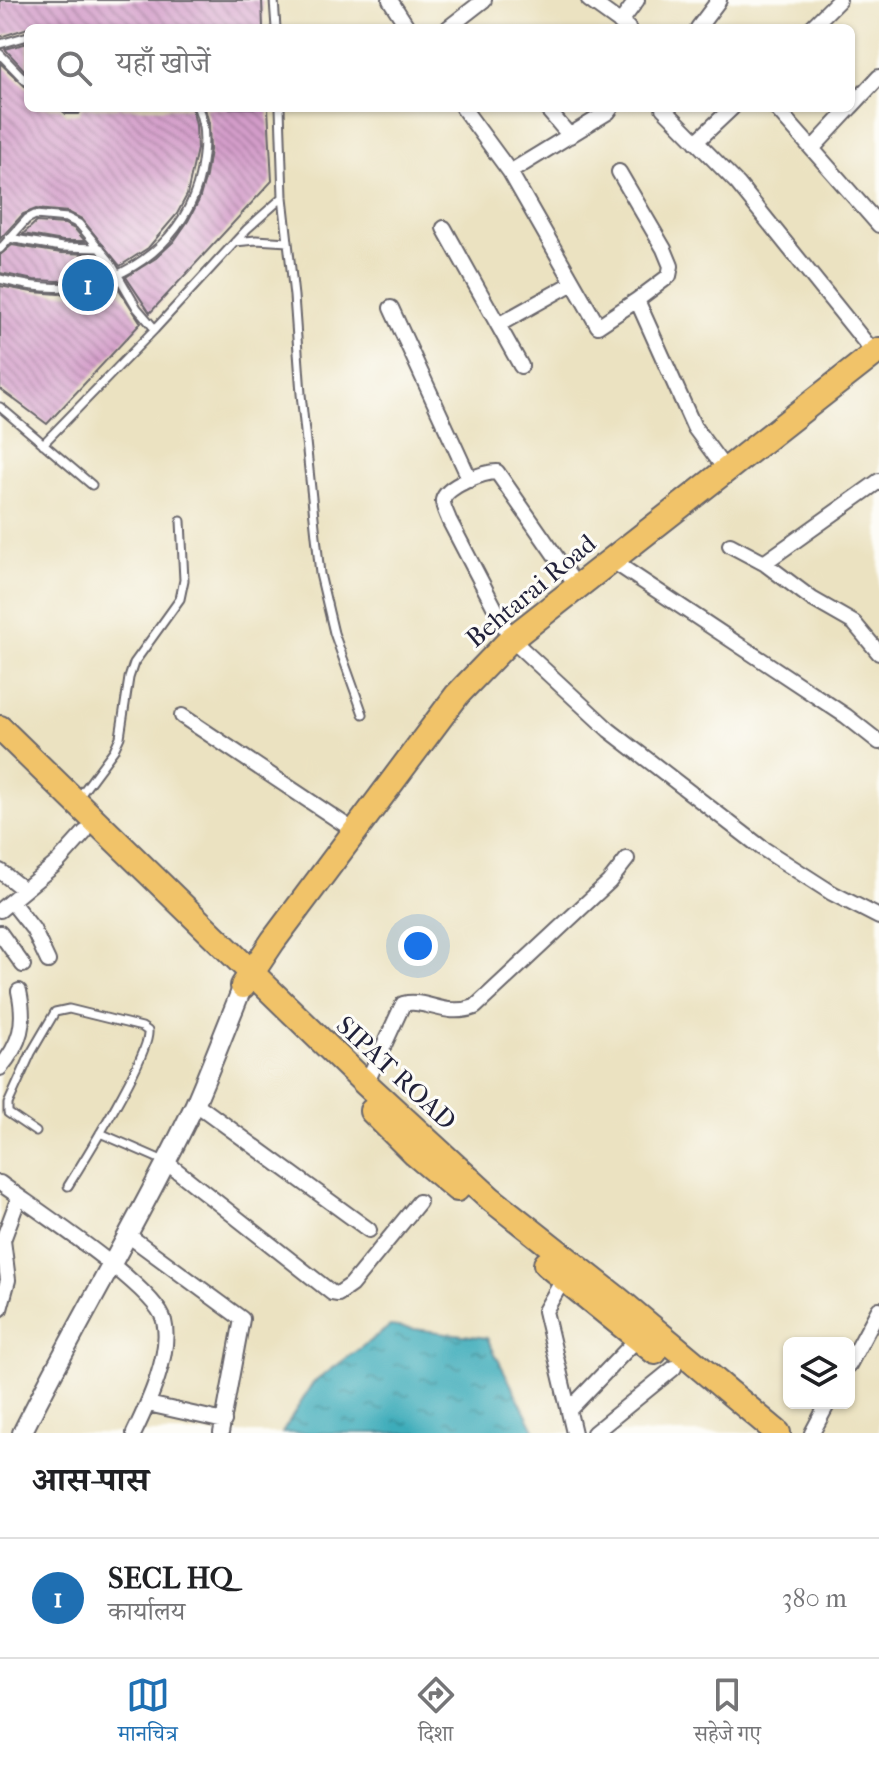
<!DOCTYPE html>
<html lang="hi">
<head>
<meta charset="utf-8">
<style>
  :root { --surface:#fff; --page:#f2f2f2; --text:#202124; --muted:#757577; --line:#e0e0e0; --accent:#1f6fb2 }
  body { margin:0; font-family:"IM FELL French Canon","Noto Serif Devanagari",serif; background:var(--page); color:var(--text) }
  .controls { position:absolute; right:24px; bottom:24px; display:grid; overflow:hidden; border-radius:12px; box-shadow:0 2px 6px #0004 }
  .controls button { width:72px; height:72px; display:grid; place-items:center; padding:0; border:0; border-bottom:2px solid var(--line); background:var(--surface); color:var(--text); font:40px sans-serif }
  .you { position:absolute; left:418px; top:946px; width:28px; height:28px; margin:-20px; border:6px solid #fff; border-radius:50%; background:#1a73e8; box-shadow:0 0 0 12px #1a73e833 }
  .badge { display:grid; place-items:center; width:52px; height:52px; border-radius:50%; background:var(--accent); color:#fff; font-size:26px; font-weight:700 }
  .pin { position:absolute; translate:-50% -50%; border:4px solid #fff; box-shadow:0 2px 8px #0006 }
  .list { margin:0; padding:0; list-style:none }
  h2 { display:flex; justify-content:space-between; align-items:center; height:104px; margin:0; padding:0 32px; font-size:34px }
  h2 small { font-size:26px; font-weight:400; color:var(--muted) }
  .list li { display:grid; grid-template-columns:52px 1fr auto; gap:24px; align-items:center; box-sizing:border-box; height:120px; padding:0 32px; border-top:2px solid var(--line) }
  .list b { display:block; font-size:30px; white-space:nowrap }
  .list p { margin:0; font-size:26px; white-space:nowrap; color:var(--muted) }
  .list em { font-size:26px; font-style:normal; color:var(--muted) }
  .icon { flex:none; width:44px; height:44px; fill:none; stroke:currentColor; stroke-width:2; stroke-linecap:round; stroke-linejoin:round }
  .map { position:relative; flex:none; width:879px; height:1433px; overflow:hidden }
  .search { position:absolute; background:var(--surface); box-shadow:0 2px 6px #0004; left:24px; right:24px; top:24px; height:88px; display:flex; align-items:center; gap:20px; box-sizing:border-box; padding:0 28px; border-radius:12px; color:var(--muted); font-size:30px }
  .sheet { height:224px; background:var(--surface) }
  nav { display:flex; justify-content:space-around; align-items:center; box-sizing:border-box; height:112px; border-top:2px solid var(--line); background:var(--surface); font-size:22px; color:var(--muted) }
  nav a { display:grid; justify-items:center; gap:4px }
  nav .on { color:var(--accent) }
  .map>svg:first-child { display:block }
  .water { fill:url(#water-ripples); stroke:#30677a; stroke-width:2 }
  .building { fill:url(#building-back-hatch) }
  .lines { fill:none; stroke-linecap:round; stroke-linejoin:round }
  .service-casing { stroke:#68656a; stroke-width:11 }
  .minor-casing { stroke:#68656a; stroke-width:18 }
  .tertiary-casing { stroke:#68656a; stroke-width:22 }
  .primary-casing { stroke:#68656a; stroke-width:28 }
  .trunk-casing { stroke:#68656a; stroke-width:28 }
  .service { stroke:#fff; stroke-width:7 }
  .minor { stroke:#fff; stroke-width:14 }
  .tertiary { stroke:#fff; stroke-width:18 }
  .primary { stroke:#f1c369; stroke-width:24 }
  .trunk { stroke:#f1c369; stroke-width:24 }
  .labels { text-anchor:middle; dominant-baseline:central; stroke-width:6; stroke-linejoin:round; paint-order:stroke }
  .street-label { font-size:26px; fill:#22223b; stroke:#fdfcf7 }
</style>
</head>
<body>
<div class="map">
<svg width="879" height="1433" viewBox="0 0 879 1433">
  <defs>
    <pattern id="water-ripples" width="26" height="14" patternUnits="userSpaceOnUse" patternTransform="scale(2)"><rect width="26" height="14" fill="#3dacba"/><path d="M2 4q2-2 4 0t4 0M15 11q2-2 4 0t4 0" fill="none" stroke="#338c98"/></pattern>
    <pattern id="building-back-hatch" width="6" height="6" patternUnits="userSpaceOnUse" patternTransform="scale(2)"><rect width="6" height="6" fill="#d39cc9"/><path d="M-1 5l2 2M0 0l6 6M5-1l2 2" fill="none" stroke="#ab7fa4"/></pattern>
  </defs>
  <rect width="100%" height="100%" fill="#fdfcf7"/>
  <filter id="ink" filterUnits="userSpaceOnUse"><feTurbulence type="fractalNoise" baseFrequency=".0125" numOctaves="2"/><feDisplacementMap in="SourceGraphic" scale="16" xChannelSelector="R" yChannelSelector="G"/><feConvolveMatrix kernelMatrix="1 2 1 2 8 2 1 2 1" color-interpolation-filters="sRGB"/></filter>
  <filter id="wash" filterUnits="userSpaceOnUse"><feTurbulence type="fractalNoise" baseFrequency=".006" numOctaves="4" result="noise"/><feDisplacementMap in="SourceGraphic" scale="32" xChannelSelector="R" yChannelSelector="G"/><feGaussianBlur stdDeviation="1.8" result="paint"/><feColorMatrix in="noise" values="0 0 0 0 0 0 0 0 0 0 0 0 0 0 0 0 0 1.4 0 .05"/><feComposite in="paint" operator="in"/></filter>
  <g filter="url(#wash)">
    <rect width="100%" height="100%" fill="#ebe2c1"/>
    <path class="water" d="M390 1326 487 1338 536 1433H282L313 1383Z"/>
    <g id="blocks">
      <path class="building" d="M0 0H262L263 28H28L0 37Z
        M28 43V74L5 49Z
        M0 63 28 89V108H60L66 114H79L82 108H192L196 125 197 149 187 195 177 214 148 248 120 266 82 219 68 212 36 209 23 214 0 239Z
        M205 108H268L272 181 150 313 126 277 156 258 174 241 188 221 199 200 206 176 210 150 209 123Z
        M36 222 65 224 75 229 85 241H63L23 234Z
        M12 245 61 253 96 254 108 271 89 277 58 281 34 280 0 273V255Z
        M115 283 141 323 47 424 0 389V286L32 292 59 294 91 290Z"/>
    </g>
  </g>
  <g filter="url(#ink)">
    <use href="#blocks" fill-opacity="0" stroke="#68656a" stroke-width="2"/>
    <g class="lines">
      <defs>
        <path id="service" d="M274 0 276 28
          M0 44 28 36
          M0 54 28 83
          M66 108H76
          M280 108 283 197 294 296 301 394 320 574 334 633 363 714
          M9 238 62 247 100 248
          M235 242 256 240 288 242
          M0 249 27 219 35 215 67 218 79 224 109 260 137 308 155 329
          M0 279C22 285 44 289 67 287 129 284 188 236 200 175 204 153 207 129 198 108
          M0 407 92 485
          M43 444 155 329 247 229 283 197
          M79 797 114 750 120 737 129 678 134 663 180 599 184 580 181 521
          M36 1132 8 1113V1104L31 1053 55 1012 69 1009 142 1027 148 1031C151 1053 83 1162 68 1186
          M100 1133 164 1161"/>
        <path id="minor" d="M390 0 408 28
          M589 0 628 28
          M620 23 637 0
          M448 28 484 0
          M698 28 719 0
          M811 28 839 0
          M851 107 879 77
          M463 108 510 172 598 326 637 300 694 427 725 469
          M546 108 570 136
          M663 108 738 184 874 353
          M776 108 879 225
          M696 142 732 108
          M812 149 850 108
          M510 172 608 112 611 108
          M619 172 664 249 671 266 669 276 637 300
          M444 228 521 366
          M391 308 470 480
          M498 325 573 283
          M730 545 764 563 812 599 854 623 879 653
          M611 560 846 716 879 742
          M764 563 879 481
          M577 587 497 472C484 472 446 486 443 500 442 506 447 514 449 520L511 639 609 730 762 848 832 893 879 917
          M182 716 356 832
          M0 871 24 890
          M11 901 33 929 48 961
          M0 910 58 862 85 832
          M0 933 23 965
          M0 1068C21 1043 26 1023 19 991
          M366 1084 403 1004C427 998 444 1018 475 1007L609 882 627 859
          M195 1103 369 1230
          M166 1162 332 1293 338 1294 351 1285 419 1202
          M0 1183C32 1207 157 1288 164 1321 172 1353 148 1404 134 1433
          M128 1235 242 1319 221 1433
          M564 1278 545 1311 574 1433
          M0 1309 8 1280 3 1240 19 1197
          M849 1365 879 1309
          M148 1404 224 1421
          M570 1409 638 1338
          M594 1433 674 1368
          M812 1433 828 1403"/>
        <path id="tertiary" d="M22 1433C77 1322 142 1216 195 1104 212 1065 227 1025 243 986"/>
        <path id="primary" d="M243 986 273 941 457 695 511 639 879 350"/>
        <path id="trunk" d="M0 728 366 1084 491 1199 619 1300 778 1433
          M372 1111 414 1153 457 1189
          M546 1264 655 1352"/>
      </defs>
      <use href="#service" class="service-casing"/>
      <use href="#minor" class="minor-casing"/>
      <use href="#tertiary" class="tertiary-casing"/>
      <use href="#primary" class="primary-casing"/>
      <use href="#trunk" class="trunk-casing"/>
      <use href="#service" class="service"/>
      <use href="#minor" class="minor"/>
      <use href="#tertiary" class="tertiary"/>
      <use href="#primary" class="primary"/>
      <use href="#trunk" class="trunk"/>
    </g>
  </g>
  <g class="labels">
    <g class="street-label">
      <text transform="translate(531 591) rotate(-40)">Behtarai Road</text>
      <text transform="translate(396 1073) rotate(43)">SIPAT ROAD</text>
    </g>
  </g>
</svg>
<div class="controls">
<button><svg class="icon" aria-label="layers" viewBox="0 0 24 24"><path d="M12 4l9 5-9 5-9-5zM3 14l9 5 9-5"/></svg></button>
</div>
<div class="you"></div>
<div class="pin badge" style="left:88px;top:285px">1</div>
<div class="search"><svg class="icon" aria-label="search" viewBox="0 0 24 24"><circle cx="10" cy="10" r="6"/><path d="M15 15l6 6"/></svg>यहाँ खोजें</div>
</div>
<section class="sheet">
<h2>आस-पास<small></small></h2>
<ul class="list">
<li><span class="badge">1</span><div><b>SECL HQ</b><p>कार्यालय</p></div><em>380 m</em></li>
</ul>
</section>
<nav>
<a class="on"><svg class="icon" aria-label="map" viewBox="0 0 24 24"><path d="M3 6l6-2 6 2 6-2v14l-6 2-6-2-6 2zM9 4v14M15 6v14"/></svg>मानचित्र</a>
<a><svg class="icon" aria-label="directions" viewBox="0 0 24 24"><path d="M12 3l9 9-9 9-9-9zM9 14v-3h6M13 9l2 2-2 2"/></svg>दिशा</a>
<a><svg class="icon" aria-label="saved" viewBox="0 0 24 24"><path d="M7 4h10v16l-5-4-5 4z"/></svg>सहेजे गए</a>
</nav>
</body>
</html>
